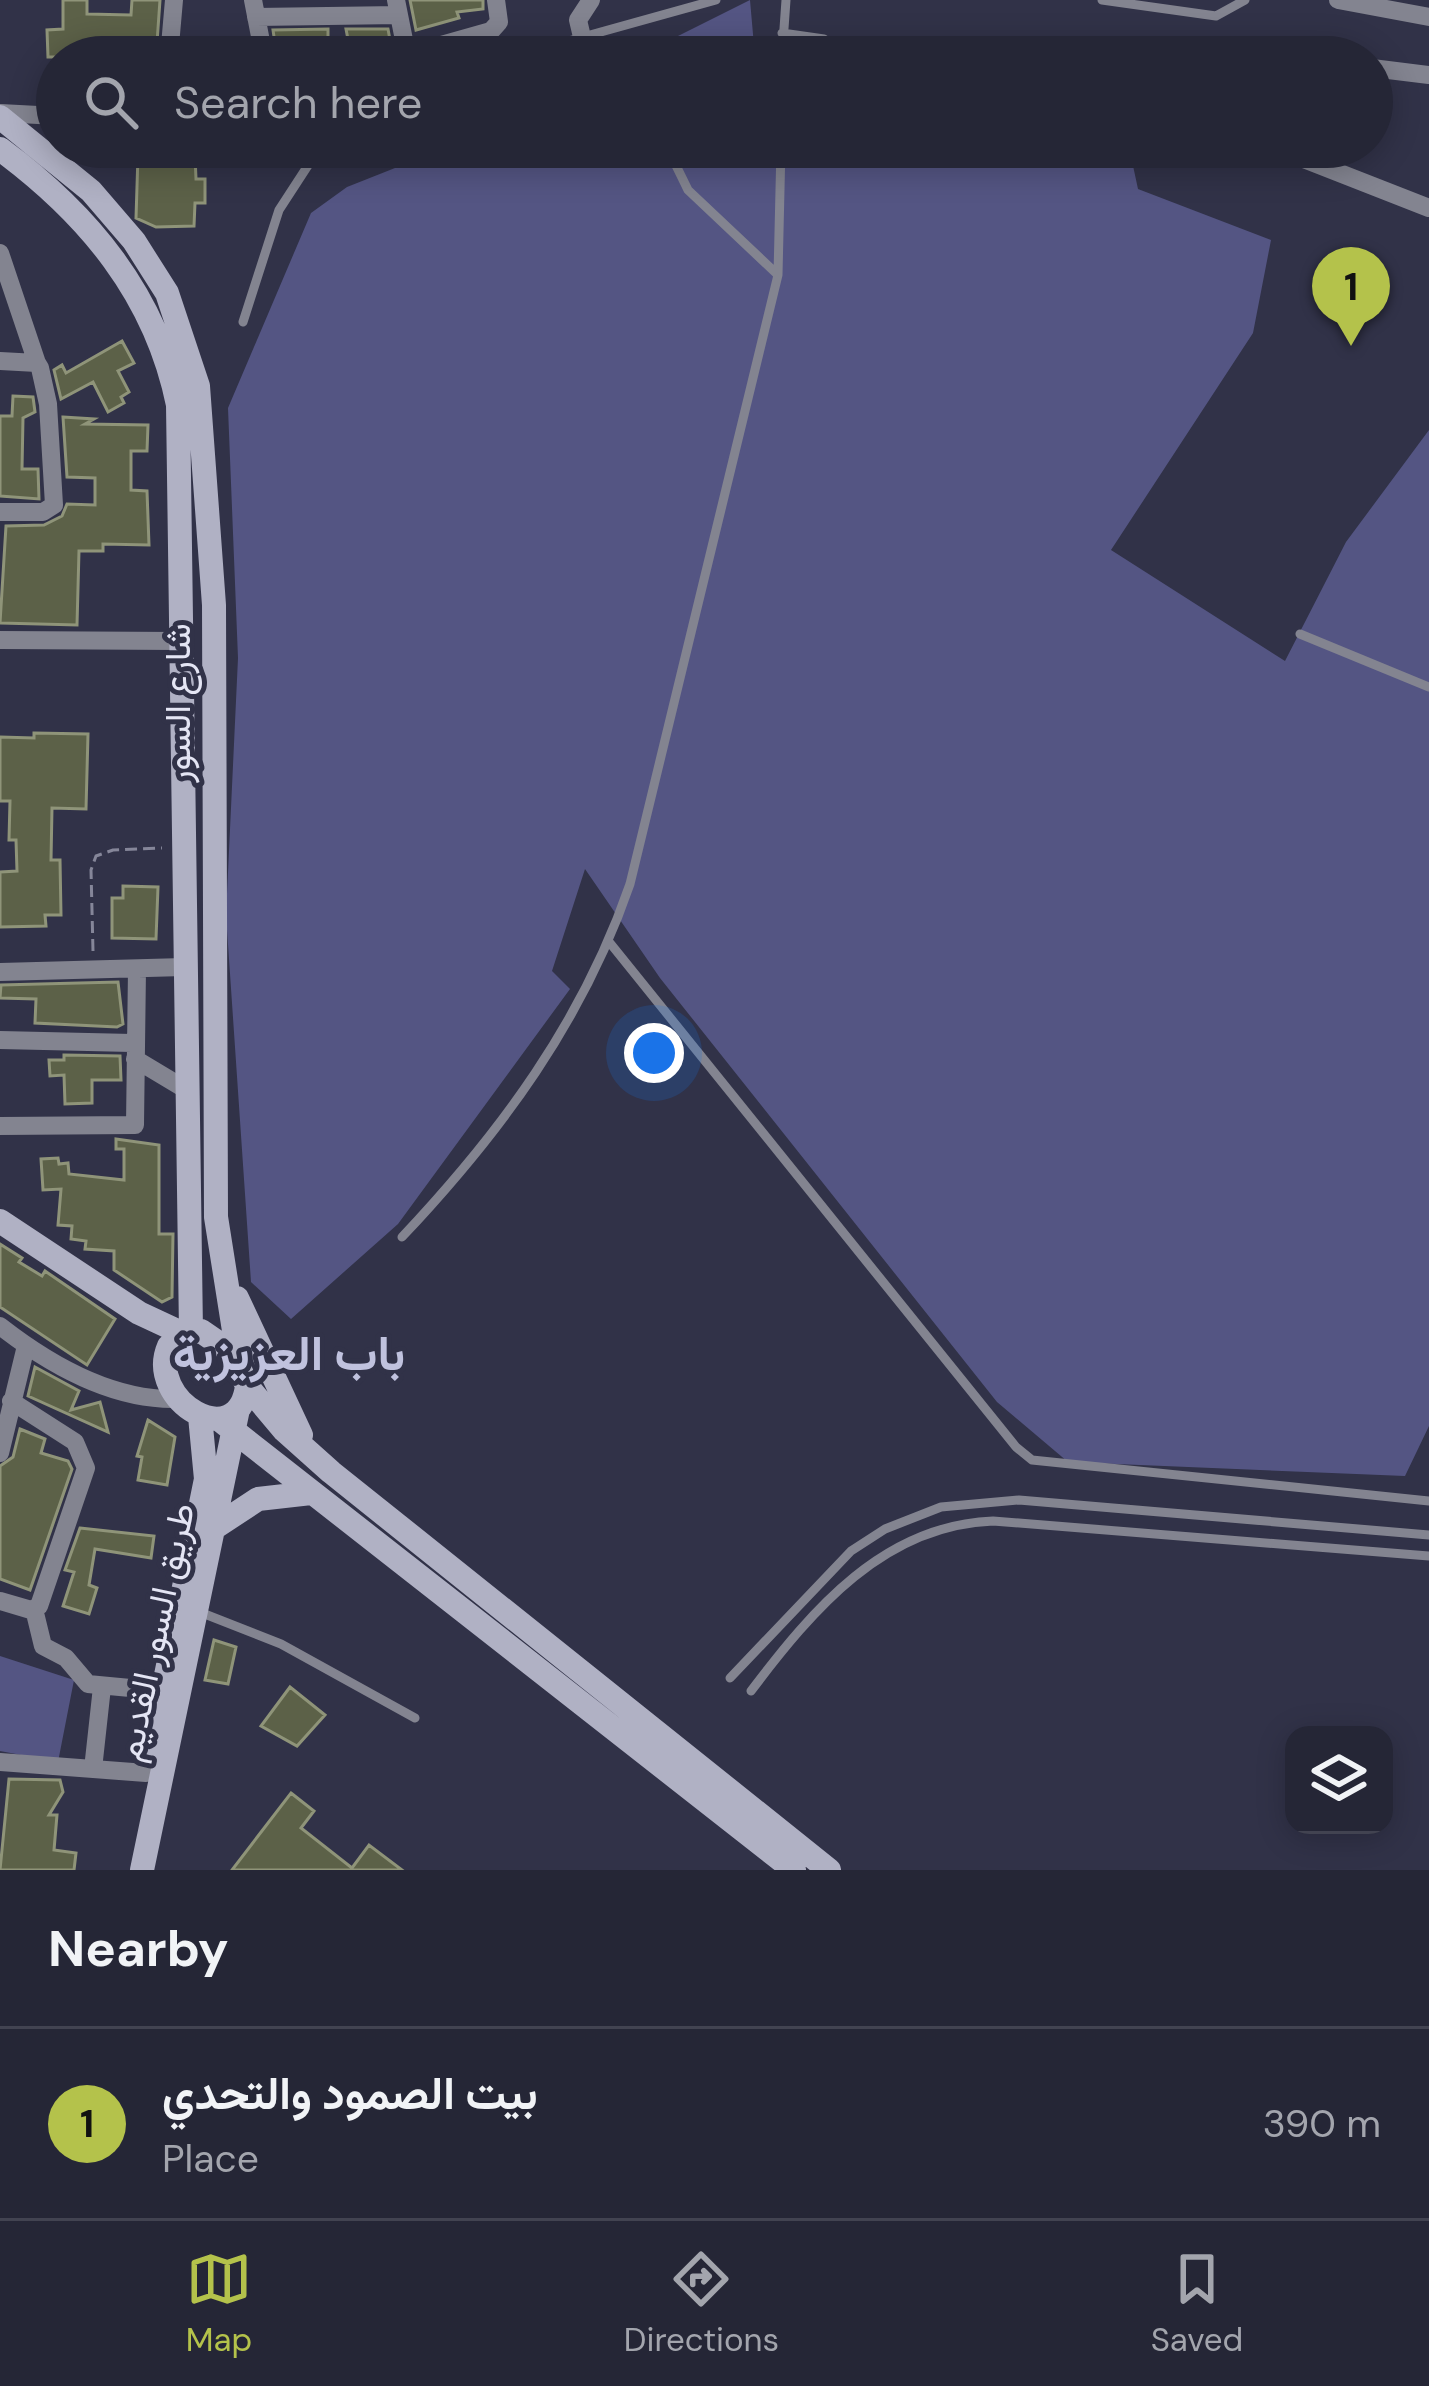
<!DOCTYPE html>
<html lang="en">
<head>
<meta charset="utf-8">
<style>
  :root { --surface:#252636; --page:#313242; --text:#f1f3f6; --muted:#a3a5ad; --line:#424351; --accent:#b4c24b }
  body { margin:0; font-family:"DM Sans",Vazirmatn,sans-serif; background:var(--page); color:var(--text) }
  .controls { position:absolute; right:36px; bottom:36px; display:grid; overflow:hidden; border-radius:24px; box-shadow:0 6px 30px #0003 }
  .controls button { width:108px; height:108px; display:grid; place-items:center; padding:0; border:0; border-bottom:3px solid var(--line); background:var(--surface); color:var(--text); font:60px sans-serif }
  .you { position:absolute; left:654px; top:1053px; width:42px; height:42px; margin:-30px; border:9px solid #fff; border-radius:50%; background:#1a73e8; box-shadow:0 0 0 18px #1a73e833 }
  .badge { display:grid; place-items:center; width:78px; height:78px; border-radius:50%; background:var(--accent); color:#111; font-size:39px; font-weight:700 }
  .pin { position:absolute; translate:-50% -99px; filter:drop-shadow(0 3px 6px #0008) }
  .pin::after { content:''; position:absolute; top:63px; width:42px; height:36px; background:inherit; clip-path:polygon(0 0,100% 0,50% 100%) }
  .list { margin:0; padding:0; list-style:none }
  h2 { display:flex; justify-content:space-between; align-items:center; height:156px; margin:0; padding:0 48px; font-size:51px }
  h2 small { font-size:39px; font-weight:400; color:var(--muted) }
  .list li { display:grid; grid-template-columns:78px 1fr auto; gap:36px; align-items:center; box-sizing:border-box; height:192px; padding:0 48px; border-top:3px solid var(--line) }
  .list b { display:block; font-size:45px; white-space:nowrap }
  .list p { margin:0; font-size:39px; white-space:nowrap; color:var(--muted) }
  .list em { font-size:39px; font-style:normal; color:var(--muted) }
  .icon { flex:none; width:66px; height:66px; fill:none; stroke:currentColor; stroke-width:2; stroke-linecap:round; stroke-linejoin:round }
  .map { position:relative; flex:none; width:1429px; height:1870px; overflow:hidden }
  .search { position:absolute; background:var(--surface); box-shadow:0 6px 30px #0003; left:36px; right:36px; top:36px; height:132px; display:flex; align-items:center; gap:30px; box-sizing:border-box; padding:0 42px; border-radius:66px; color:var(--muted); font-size:45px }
  .sheet { height:348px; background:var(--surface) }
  nav { display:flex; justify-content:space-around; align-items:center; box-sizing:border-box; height:168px; border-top:3px solid var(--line); background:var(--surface); font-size:33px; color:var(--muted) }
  nav a { display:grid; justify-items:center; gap:6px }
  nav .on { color:var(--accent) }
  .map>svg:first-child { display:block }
  .green { fill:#545583 }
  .building { fill:#5c6148; stroke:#8f9479; stroke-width:3 }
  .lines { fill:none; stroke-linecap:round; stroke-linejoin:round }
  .path { stroke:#858699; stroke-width:3; stroke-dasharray:12 6; stroke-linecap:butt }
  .lane { stroke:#838490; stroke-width:9 }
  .street { stroke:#838490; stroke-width:18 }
  .secondary { stroke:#b0b1c4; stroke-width:24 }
  .labels { text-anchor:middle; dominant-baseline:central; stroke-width:10; stroke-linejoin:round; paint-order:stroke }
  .street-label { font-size:36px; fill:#e4e5f4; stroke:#313248 }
  .district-label { font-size:48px; font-weight:bold; fill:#c0c2de; stroke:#313248 }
</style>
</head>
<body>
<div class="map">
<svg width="1429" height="1870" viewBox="0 0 1429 1870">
  <rect width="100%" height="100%" fill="#313248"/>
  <path class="green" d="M750 0 755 57H636Z
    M448 147H1129L1138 189 1271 240 1253 333 1111 550 1285 661 1346 542 1429 430V1426L1405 1476 1068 1462 997 1402 660 978 585 869 552 971 570 989 398 1224 291 1319 251 1282 226 915 238 658 228 408 311 213 347 187Z
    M0 1656 74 1680 58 1762 0 1751Z"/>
  <path class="building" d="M63 0H87V14L131 15 132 0H160L156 57H48L47 30 63 29Z
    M410 0H483V9L457 12 459 18 416 30Z
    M328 29V57H277L273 30Z
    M346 29H388L390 40 351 55Z
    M138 155 195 156 196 179H205V203H195L194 226 156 227 136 218Z
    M122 341 134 363 118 371 129 392 121 397 124 403 108 412 93 382 61 399 54 370 62 365 66 373Z
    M13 396 33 397 35 412 23 418 22 469H38L39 499 0 496V416H12Z
    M63 417 94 419 85 424 148 425 147 451H131V490L147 491 149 545 103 544V551H79L77 625 0 623 6 526 44 525 62 516 67 504 95 505V478L67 477Z
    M34 733 88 734 86 809 52 808 51 860H60L61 915H45L46 926 0 927V872L17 871 16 840H9L10 801H0V737L34 738Z
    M123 886 158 887 156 939 112 938V898H123Z
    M118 982 123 1024 117 1027 35 1023 36 999 0 998 1 985Z
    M64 1055 120 1056 121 1080H92V1103L65 1104 64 1075 50 1076 49 1060H64Z
    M116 1139 159 1145V1234H173L172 1297 162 1302 114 1270V1251L85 1249 86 1241 71 1239 72 1226 58 1225 61 1189 43 1190 41 1159 58 1158 59 1164 68 1163 69 1174 124 1180V1149H116Z
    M0 1244 22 1258 19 1262 42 1276 45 1271 115 1319 87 1365 0 1307Z
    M35 1367 79 1391 71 1410 100 1402 108 1432 28 1396Z
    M148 1420 175 1437 167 1485 138 1480 142 1457 137 1456Z
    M20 1429 45 1439 41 1453 68 1461 72 1469 30 1590 0 1579V1466L13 1457Z
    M80 1528 154 1536 151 1558 95 1549 89 1585 97 1588 89 1614 63 1606 74 1572 65 1570Z
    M214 1640 236 1647 228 1684 205 1680Z
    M290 1687 325 1715 297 1746 261 1726Z
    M9 1779 60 1780 63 1792 49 1815H57L54 1850 76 1853 74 1870H0Z
    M291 1793 314 1811 301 1828 352 1868 369 1845 402 1870H232Z"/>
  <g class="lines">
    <path class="path" d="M93 951 91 870 96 856 113 850 162 848"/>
    <path class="lane" d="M1102 0 1216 16 1245 0
      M782 33 824 39 833 48 832 57
      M511 57 716 0
      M572 57 582 37
      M782 57 786 0
      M667 147 688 190 778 275
      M243 322 279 210 320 147
      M1300 634 1429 687
      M610 943 1016 1447 1032 1460 1429 1501
      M402 1237C501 1132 583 1021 630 884L778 275 781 147
      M197 1611 281 1644 415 1718
      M730 1678 851 1551 885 1529 941 1507 1019 1500 1429 1535
      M751 1691C813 1609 884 1525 993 1521L1429 1556"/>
    <path class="street" d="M253 0 264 57
      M396 0 407 55
      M1338 0 1429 17
      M256 17 399 15
      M582 37 578 20 591 0
      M169 57 174 0
      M399 57 491 31 499 22 496 0
      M1372 68 1429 75
      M0 113 57 116
      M1273 147 1429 208
      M0 253 37 363
      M0 361 37 363 40 368 48 404 54 505 43 512H0
      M0 640 179 641
      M0 972 184 967
      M0 1040 132 1043
      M135 1059 185 1089
      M0 1126 135 1125 137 969
      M0 1326C50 1365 112 1401 178 1399
      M0 1453 26 1346
      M0 1601 31 1610 39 1606 86 1468 75 1442 11 1401
      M34 1609 43 1646 66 1658 88 1684 162 1691
      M0 1762 146 1773
      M93 1769 102 1687"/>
    <path class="secondary" d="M0 117 91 191 134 241 167 293 198 386 214 605 216 1217 239 1362
      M0 149C88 214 156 295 178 405L191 1332
      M0 1221 139 1313 184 1334
      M237 1298 301 1435
      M201 1331 233 1353 247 1386C238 1455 145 1401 169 1346L184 1334Z
      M247 1386 284 1430 331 1472 829 1870
      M220 1420 794 1870
      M214 1528 258 1499 311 1493
      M152 1744 206 1479 200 1416
      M142 1870 238 1409"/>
  </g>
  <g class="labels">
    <g class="street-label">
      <text transform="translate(177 703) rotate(-90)">شارع السور</text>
      <text transform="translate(155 1632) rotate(-78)">طريق السور القديم</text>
    </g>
    <g class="district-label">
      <text x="289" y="1353">باب العزيزية</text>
    </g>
  </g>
</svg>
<div class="controls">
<button><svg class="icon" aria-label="layers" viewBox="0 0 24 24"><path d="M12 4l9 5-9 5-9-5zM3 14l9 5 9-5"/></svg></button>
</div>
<div class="you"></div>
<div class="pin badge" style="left:1351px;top:346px">1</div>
<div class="search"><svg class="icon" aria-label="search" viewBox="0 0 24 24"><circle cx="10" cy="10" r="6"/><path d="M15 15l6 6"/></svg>Search here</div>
</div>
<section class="sheet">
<h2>Nearby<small></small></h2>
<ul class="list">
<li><span class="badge">1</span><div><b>بيت الصمود والتحدي</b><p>Place</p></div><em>390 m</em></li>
</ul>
</section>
<nav>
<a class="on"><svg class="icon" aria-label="map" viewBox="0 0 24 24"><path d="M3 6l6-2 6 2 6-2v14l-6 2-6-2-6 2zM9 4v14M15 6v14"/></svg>Map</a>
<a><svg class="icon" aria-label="directions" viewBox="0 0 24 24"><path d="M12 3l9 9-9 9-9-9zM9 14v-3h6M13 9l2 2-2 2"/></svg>Directions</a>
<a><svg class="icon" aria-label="saved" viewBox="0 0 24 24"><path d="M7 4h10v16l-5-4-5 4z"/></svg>Saved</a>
</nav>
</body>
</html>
